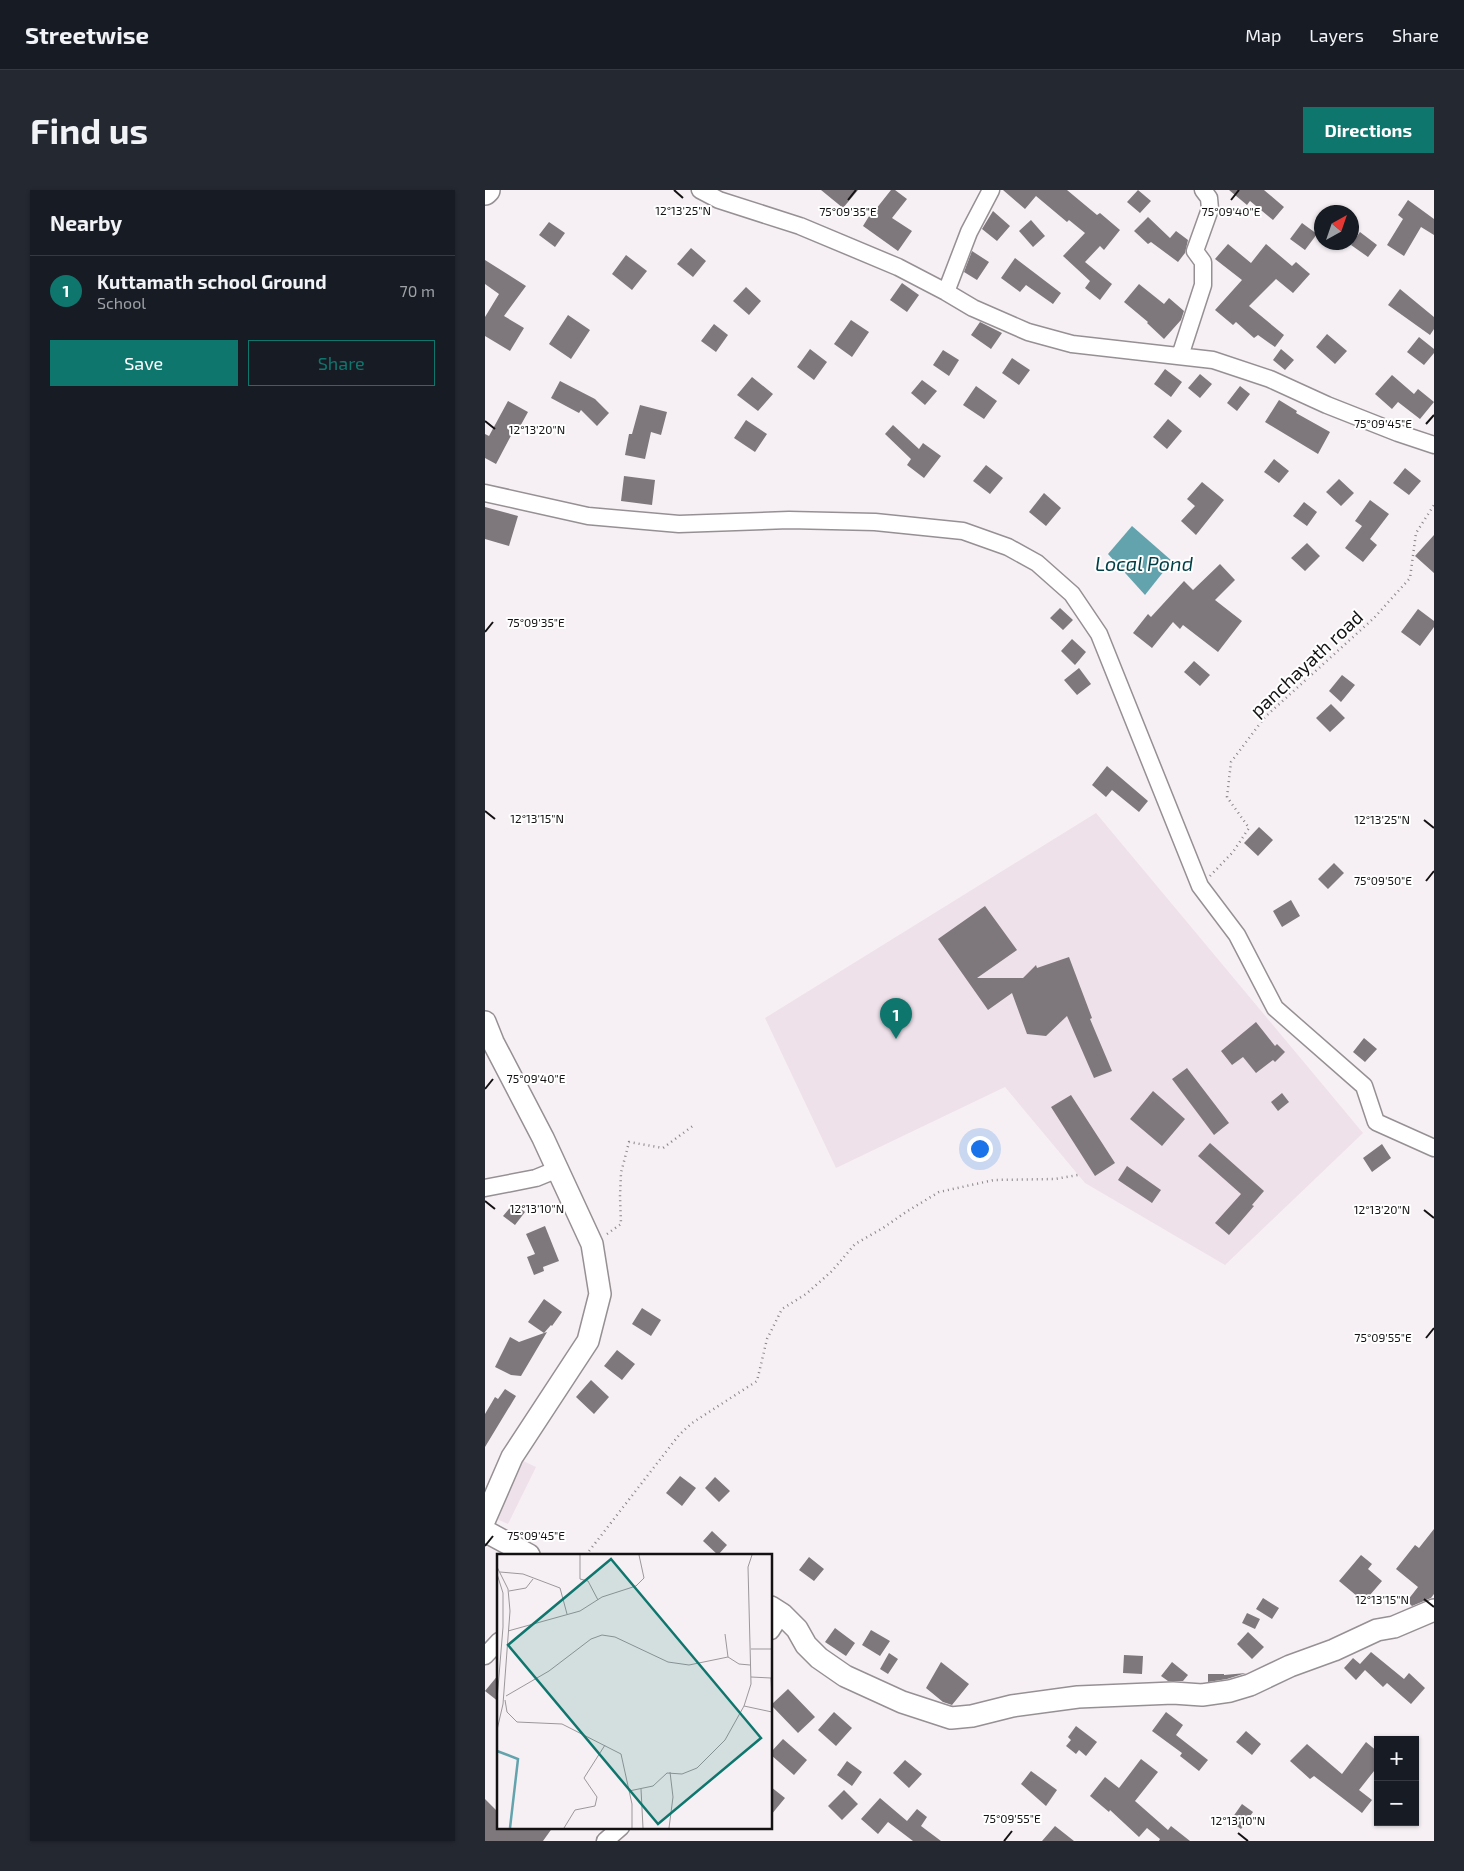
<!DOCTYPE html>
<html lang="en">
<head>
<meta charset="utf-8">
<style>
  :root { --surface:#171b24; --page:#242831; --text:#f1f3f6; --muted:#9ea1a6; --line:#363941; --accent:#0f766e }
  body { margin:0; font-family:"Exo 2",sans-serif; background:var(--page); color:var(--text) }
  .controls { position:absolute; right:15px; bottom:15px; display:grid; overflow:hidden; border-radius:0px; box-shadow:0 1px 4px #0004 }
  .controls button { width:45px; height:45px; display:grid; place-items:center; padding:0; border:0; border-bottom:1px solid var(--line); background:var(--surface); color:var(--text); font:25px sans-serif }
  .compass { position:absolute; left:829px; top:15px; width:45px; height:45px; border-radius:50%; background:var(--surface); box-shadow:0 1px 4px #0004; rotate:40deg }
  .you { position:absolute; left:494px; top:958px; width:18px; height:18px; margin:-12px; border:4px solid #fff; border-radius:50%; background:#1a73e8; box-shadow:0 0 0 8px #1a73e833 }
  .badge { display:grid; place-items:center; width:32px; height:32px; border-radius:50%; background:var(--accent); color:#fff; font-size:16px; font-weight:700 }
  .pin { position:absolute; translate:-50% -41px; filter:drop-shadow(0 1px 2px #0008) }
  .pin::after { content:''; position:absolute; top:26px; width:18px; height:15px; background:inherit; clip-path:polygon(0 0,100% 0,50% 100%) }
  .list { margin:0; padding:0; list-style:none }
  h2 { display:flex; justify-content:space-between; align-items:center; height:65px; margin:0; padding:0 20px; font-size:21px }
  h2 small { font-size:16px; font-weight:400; color:var(--muted) }
  .list li { display:grid; grid-template-columns:32px 1fr auto; gap:15px; align-items:center; box-sizing:border-box; height:70px; padding:0 20px; border-top:1px solid var(--line) }
  .list b { display:block; font-size:19px; white-space:nowrap }
  .list p { margin:0; font-size:16px; white-space:nowrap; color:var(--muted) }
  .list em { font-size:16px; font-style:normal; color:var(--muted) }
  .actions { display:flex; gap:10px; padding:15px 20px }
  .actions a { flex:1; padding:11px 0; border:1px solid var(--accent); border-radius:0px; text-align:center; font-size:18px; color:var(--accent) }
  .actions .main { background:var(--accent); color:#fff }
  .map { position:relative; flex:none; width:949px; height:1651px; overflow:hidden; border-radius:0px }
  header { display:flex; align-items:center; gap:30px; box-sizing:border-box; height:70px; padding:0 25px; background:var(--surface); border-bottom:1px solid var(--line) }
  header strong { font-size:24px }
  nav { display:flex; gap:28px; margin-inline-start:auto; font-size:18px }
  .intro { display:flex; align-items:center; justify-content:space-between; box-sizing:border-box; height:120px; padding:0 30px }
  h1 { margin:0; font-size:35px }
  .button { padding:12px 22px; border-radius:0px; background:var(--accent); color:#fff; font-size:18px; font-weight:700 }
  main { display:flex; gap:30px; padding:0 30px }
  aside { flex:1; background:var(--surface); border-radius:0px; box-shadow:0 1px 4px #0004 }
  .map>svg:first-child { display:block }
  .built { fill:#efe1ea }
  .water { fill:#63a3ad }
  .building { fill:#7e787c }
  .lines { fill:none; stroke-linecap:round; stroke-linejoin:round }
  .minor-casing { stroke:#969094; stroke-width:19 }
  .major-casing { stroke:#969094; stroke-width:24 }
  .highway-casing { stroke:#969094; stroke-width:28 }
  .path { stroke:#888487; stroke-width:2.5; stroke-dasharray:1 4; stroke-linecap:butt }
  .minor { stroke:#fff; stroke-width:16 }
  .major { stroke:#fff; stroke-width:21 }
  .highway { stroke:#fff; stroke-width:25 }
  .ticks { fill:none; stroke:#131112; stroke-width:2 }
  .labels { text-anchor:middle; dominant-baseline:central; stroke-width:4; stroke-linejoin:round; paint-order:stroke }
  .street-label { font-size:19px; fill:#131112; stroke:#fff }
  .water-label { font-size:20px; font-style:italic; fill:#003f47; stroke:#fff }
  .inset-river { fill:none; stroke:#63a3ad; stroke-width:2.5 }
  .inset-road { fill:none; stroke:#9b979a; stroke-width:1 }
  .view { fill:#0f766e; fill-opacity:0.15; stroke:#0f766e; stroke-width:2.5 }
  .inset-edge { fill:none; stroke:#131112; stroke-width:2.5 }
  .ticks-label { font-size:12px; text-anchor:middle; fill:#131112; stroke:#fff; stroke-width:4; stroke-linejoin:round; paint-order:stroke }
</style>
</head>
<body>
<header>
<strong>Streetwise</strong>
<nav><a>Map</a><a>Layers</a><a>Share</a></nav>
</header>
<div class="intro"><h1>Find us</h1><a class="button">Directions</a></div>
<main>
<aside>
<h2>Nearby<small></small></h2>
<ul class="list">
<li><span class="badge">1</span><div><b>Kuttamath school Ground</b><p>School</p></div><em>70 m</em></li>
</ul>
<div class="actions"><a class="main">Save</a><a>Share</a></div>
</aside>
<div class="map">
<svg width="949" height="1651" viewBox="0 0 949 1651">
  <rect width="100%" height="100%" fill="#f6f0f4"/>
  <path class="built" d="M611 623 878 943 740 1075 600 993 520 897 351 978 280 828Z
    M34 1269 51 1277 23 1334 7 1327Z"/>
  <path class="water" d="M647 336 687 371 660 405 623 364Z"/>
  <path class="building" d="M336 0H373L358 18Z
    M406 0H410L422 9 407 28 427 41 413 61 378 36 389 18 391 19Z
    M518 0H582L612 25 615 23 635 40 619 60 615 56 600 72 627 94 615 110 600 98 605 91 578 66 600 43 584 30 582 32 551 6 540 19Z
    M653 0 666 11 655 23 642 12Z
    M744 0H779L799 17 788 30 765 11 762 15Z
    M923 10 949 29V45L936 37 919 66 902 55 918 29 913 25Z
    M508 21 525 36 512 51 497 39Z
    M663 27 685 48 691 41 703 50 700 63 693 72 666 52 663 54 649 41Z
    M546 30 560 46 548 57 534 41Z
    M64 32 80 43 70 57 54 45Z
    M817 33 832 44 820 60 805 49Z
    M875 42 892 55 883 67 866 55Z
    M743 54 766 73 781 54 807 76 811 72 825 84 808 103 791 89 764 116 799 145 790 157 773 145 769 148 751 132 748 135 730 120 757 90 730 69Z
    M206 58 221 71 208 87 192 74Z
    M487 61 504 72 492 90 479 82Z
    M141 65 162 81 147 100 127 84Z
    M530 68 576 103 568 114 541 95 535 102 516 88Z
    M0 70 41 96 19 126 39 138 25 161 0 146V127L14 104 0 94Z
    M417 93 434 105 422 122 405 110Z
    M654 94 679 114 684 108 699 121 696 130 679 149 662 133 663 132 639 112Z
    M261 97 276 111 264 125 248 111Z
    M915 99 949 127V139L945 145 903 115Z
    M83 125 105 140 86 169 64 154Z
    M366 130 384 142 367 167 349 154Z
    M495 132 517 143 506 159 486 145Z
    M229 134 243 145 231 162 216 151Z
    M842 144 862 161 850 174 831 157Z
    M934 147 949 159V163L939 175 922 162Z
    M325 159 342 172 329 190 312 177Z
    M796 159 809 170 800 180 788 170Z
    M458 160 474 170 464 186 448 175Z
    M527 168 545 180 534 195 517 183Z
    M680 179 697 192 686 207 669 194Z
    M715 184 727 194 715 208 703 198Z
    M907 185 929 204 933 199 949 212 935 229 913 212 907 219 890 204Z
    M267 187 288 204 273 221 252 205Z
    M437 190 452 201 440 215 426 203Z
    M75 191 110 209 124 223 112 236 96 220 94 223 66 208Z
    M491 196 512 211 499 229 478 215Z
    M755 196 765 204 752 221 742 213Z
    M794 210 812 221 811 223 845 242 833 264 780 232Z
    M23 211 43 222 32 242 29 240 11 274 0 268V244L4 246Z
    M155 215 182 222 176 245 166 242 160 269 140 265 144 244H147Z
    M683 229 697 241 682 259 668 247Z
    M261 230 282 244 270 262 249 248Z
    M408 235 434 259 438 253 456 266 439 288 422 275 426 269 400 244Z
    M789 269 804 281 794 293 779 282Z
    M501 275 518 288 505 304 488 291Z
    M920 278 936 291 924 305 908 293Z
    M139 286 170 290 167 315 136 311Z
    M854 289 869 303 856 316 841 302Z
    M717 292 739 310 711 345 696 331 710 316 702 309Z
    M559 303 576 318 561 336 544 322Z
    M885 310 904 324 885 349 892 355 878 372 860 358 877 336 870 331Z
    M819 312 832 322 822 336 808 326Z
    M0 317 33 326 24 356 0 349Z
    M949 345V383L930 366Z
    M822 353 835 366 820 381 806 368Z
    M735 374 750 390 730 410 757 431 733 462 698 435 695 439 688 432 667 458 648 443 663 424 666 427 699 391 708 400Z
    M575 418 588 430 578 440 565 428Z
    M933 419 949 431V437L935 456 916 442Z
    M587 449 601 462 590 475 576 461Z
    M709 471 725 485 715 496 699 482Z
    M594 478 606 494 592 505 579 490Z
    M857 485 870 495 856 512 844 501Z
    M846 514 860 528 845 542 831 528Z
    M622 576 663 611 654 622 627 600 621 607 607 595Z
    M774 637 788 650 773 666 759 653Z
    M849 673 859 683 843 699 833 689Z
    M806 710 815 726 797 737 788 721Z
    M500 716 532 760 492 788H538L551 775 552 778 584 767 607 828 605 829 627 881 609 888 582 826 561 846 542 844 527 803 503 820 453 749Z
    M771 832 790 856 792 854 800 862 790 872 788 870 771 883 758 867 747 875 736 861Z
    M879 848 892 859 880 872 868 862Z
    M702 878 744 933 729 945 687 889Z
    M668 901 700 929 677 956 645 929Z
    M797 903 804 912 793 921 786 912Z
    M586 905 630 973 610 986 566 917Z
    M725 953 779 1001 767 1015 769 1016 744 1045 730 1033 756 1004 713 966Z
    M897 954 906 968 887 982 878 968Z
    M642 976 676 1000 667 1013 633 990Z
    M29 1013 40 1022 30 1035 18 1026Z
    M60 1036 74 1071 58 1077 59 1081 49 1085 42 1067 50 1064 41 1044Z
    M59 1109 77 1122 67 1136 66 1135 59 1143 62 1142 36 1186 26 1185 10 1177 25 1147 34 1152 59 1143 43 1132Z
    M157 1118 176 1130 166 1146 147 1134Z
    M132 1160 150 1174 137 1190 119 1176Z
    M106 1190 124 1207 109 1224 91 1207Z
    M20 1199 31 1206 0 1257V1224L10 1207 13 1209Z
    M195 1286 211 1298 197 1316 181 1303Z
    M230 1287 245 1301 234 1312 220 1298Z
    M949 1339V1404L946 1408 927 1416 922 1411 933 1397 911 1379 930 1355 934 1358Z
    M227 1341 242 1355 233 1365 218 1351Z
    M876 1365 887 1374 883 1379 897 1391 879 1412 854 1391Z
    M324 1367 339 1379 329 1391 314 1380Z
    M778 1408 794 1418 787 1429 771 1419Z
    M762 1423 775 1429 770 1439 757 1433Z
    M350 1438 370 1453 361 1466 340 1452Z
    M386 1440 405 1451 395 1466 377 1455Z
    M763 1442 779 1457 767 1469 752 1454Z
    M886 1462 919 1489 924 1483 940 1498 926 1514 902 1493 898 1497 880 1480 871 1490 859 1478 868 1468 875 1474Z
    M404 1463 413 1469 403 1484 395 1479Z
    M639 1465 658 1466 657 1484 638 1483Z
    M456 1472 484 1494 467 1515 458 1512 441 1498Z
    M687 1472 703 1485 698 1491H683L676 1486Z
    M761 1483 742 1489 723 1492V1484H739V1485Z
    M14 1484V1512L0 1501Z
    M303 1499 330 1527 313 1543 286 1515Z
    M349 1522 367 1538 351 1556 333 1540Z
    M681 1522 698 1535 691 1545 723 1570 714 1581 695 1566 697 1563 667 1541Z
    M591 1536 612 1552 601 1566 594 1560 591 1564 581 1556 586 1550 583 1547Z
    M761 1541 776 1554 767 1565 751 1552Z
    M298 1549 322 1570 309 1585 286 1565V1562Z
    M881 1552 893 1562V1576L874 1600 887 1610 877 1623 829 1586 825 1589 805 1571 822 1554 857 1584Z
    M656 1569 673 1582 650 1611 683 1640 686 1636 705 1651H674L675 1649 662 1638 654 1647 625 1620 624 1622 605 1606 620 1587 634 1598Z
    M420 1570 437 1584 424 1598 408 1583Z
    M362 1571 377 1582 367 1596 352 1585Z
    M546 1581 572 1600 561 1616 536 1594Z
    M286 1597 300 1608 286 1625Z
    M359 1600 373 1614 357 1630 343 1616Z
    M395 1608 422 1631 432 1619 442 1627 436 1636 456 1651H428L403 1632 393 1644 376 1629Z
    M0 1609 14 1623V1637H68L58 1651H0Z
    M757 1614 768 1622 756 1639 745 1631Z
    M570 1636 589 1651H557Z"/>
  <g class="lines">
    <defs>
      <path id="minor" d="M215 0 234 10 315 36 413 77 461 102 488 118 543 142 587 154 728 170 785 189 842 215 913 243 949 255
        M461 102 484 42 506 0
        M695 166 718 95V72L710 61 725 19 724 8 718 0
        M0 303 103 326 194 334 304 330 390 332 478 341 523 357 552 373 587 404 614 444 715 696 752 745 790 818 879 896 891 932 949 958
        M0 998 51 988 73 979
        M286 1441 297 1424
        M0 1466 14 1451
        M120 1651 136 1637"/>
      <path id="major" d="M0 832 8 852 58 948 107 1054 115 1104 103 1151 27 1267 0 1329
        M0 1341 44 1365
        M286 1417 297 1424 312 1439 321 1455 334 1468 360 1486 417 1512 466 1528 487 1526 527 1516 593 1507 688 1503 717 1505 745 1501 765 1495 805 1476 849 1460 892 1440 909 1437 949 1420"/>
      <path id="highway" d="M0 2 2 0"/>
    </defs>
    <use href="#minor" class="minor-casing"/>
    <use href="#major" class="major-casing"/>
    <use href="#highway" class="highway-casing"/>
    <path class="path" d="M725 686 748 662 764 638 742 607 746 572 780 527 889 428 925 388 931 343 949 315
      M122 1044 136 1034 135 1006 136 983 144 952 178 958 209 935
      M101 1365 194 1245 207 1233 272 1191 282 1149 297 1119 321 1104 347 1081 370 1054 398 1038 421 1022 454 1002 509 990 570 989 593 985"/>
    <use href="#minor" class="minor"/>
    <use href="#major" class="major"/>
    <use href="#highway" class="highway"/>
  </g>
  <path class="ticks" d="M189 0 198 8M363 10 371 0M746 10 754 0M0 231 10 239M941 234 949 225M0 442 8 432M0 621 10 629M939 630 949 638M941 691 949 681M0 899 8 889M0 1011 10 1019M939 1020 949 1028M941 1148 949 1138M0 1356 8 1346M939 1409 949 1417M753 1643 763 1651M519 1651 527 1641"/>
  <g class="labels">
    <g class="street-label">
      <text transform="translate(821 473) rotate(-43)">panchayath road</text>
    </g>
    <g class="water-label">
      <text x="659" y="373">Local Pond</text>
    </g>
  </g>
  <g transform="translate(12 1364)">
    <rect width="275" height="275" fill="#f6f0f4"/>
    <path class="inset-river" d="M0 197 21 205 13 274"/>
    <path class="inset-road" d="M83 1V25L91 27 101 46M0 13 11 35 13 57 6 150 0 176M3 18 26 20 63 34 70 60M0 20 6 39V73L0 146M12 37 29 34 36 25M11 77 83 57 105 43 139 32 147 24 142 1M228 80 231 103M254 95H275M254 123 274 124 275 145M9 142 52 117 94 85 105 81 118 83 171 108 192 111 231 103 242 110 253 111M8 146 10 158 20 168 65 170 124 200 135 250V274M247 152 275 158M144 235 146 274M132 237 156 232 170 219 185 220 200 214 228 186 247 152 254 130 251 13 255 1M67 274 78 256 98 252 100 243 87 224 108 191M172 274 176 243 173 218"/>
    <path class="view" d="M114 5 264 184 161 270 11 91Z"/>
    <rect width="275" height="275" class="inset-edge"/>
  </g>
  <g class="ticks-label">
    <text x="198" y="25">12°13'25"N</text>
    <text x="363" y="26">75°09'35"E</text>
    <text x="746" y="26">75°09'40"E</text>
    <text x="898" y="238">75°09'45"E</text>
    <text x="52" y="244">12°13'20"N</text>
    <text x="51" y="437">75°09'35"E</text>
    <text x="52" y="633">12°13'15"N</text>
    <text x="897" y="634">12°13'25"N</text>
    <text x="898" y="695">75°09'50"E</text>
    <text x="51" y="893">75°09'40"E</text>
    <text x="52" y="1023">12°13'10"N</text>
    <text x="897" y="1024">12°13'20"N</text>
    <text x="898" y="1152">75°09'55"E</text>
    <text x="51" y="1350">75°09'45"E</text>
    <text x="897" y="1414">12°13'15"N</text>
    <text x="527" y="1633">75°09'55"E</text>
    <text x="753" y="1635">12°13'10"N</text>
  </g>
</svg>
<div class="controls">
<button>+</button>
<button>−</button>
</div>
<svg class="compass" viewBox="-18 -18 36 36"><path d="M0-13l5 13h-10z" fill="#e53935"/><path d="M0 13l5-13h-10z" fill="#9ea1a6"/></svg>
<div class="you"></div>
<div class="pin badge" style="left:411px;top:849px">1</div>
</div>
</main>
</body>
</html>
